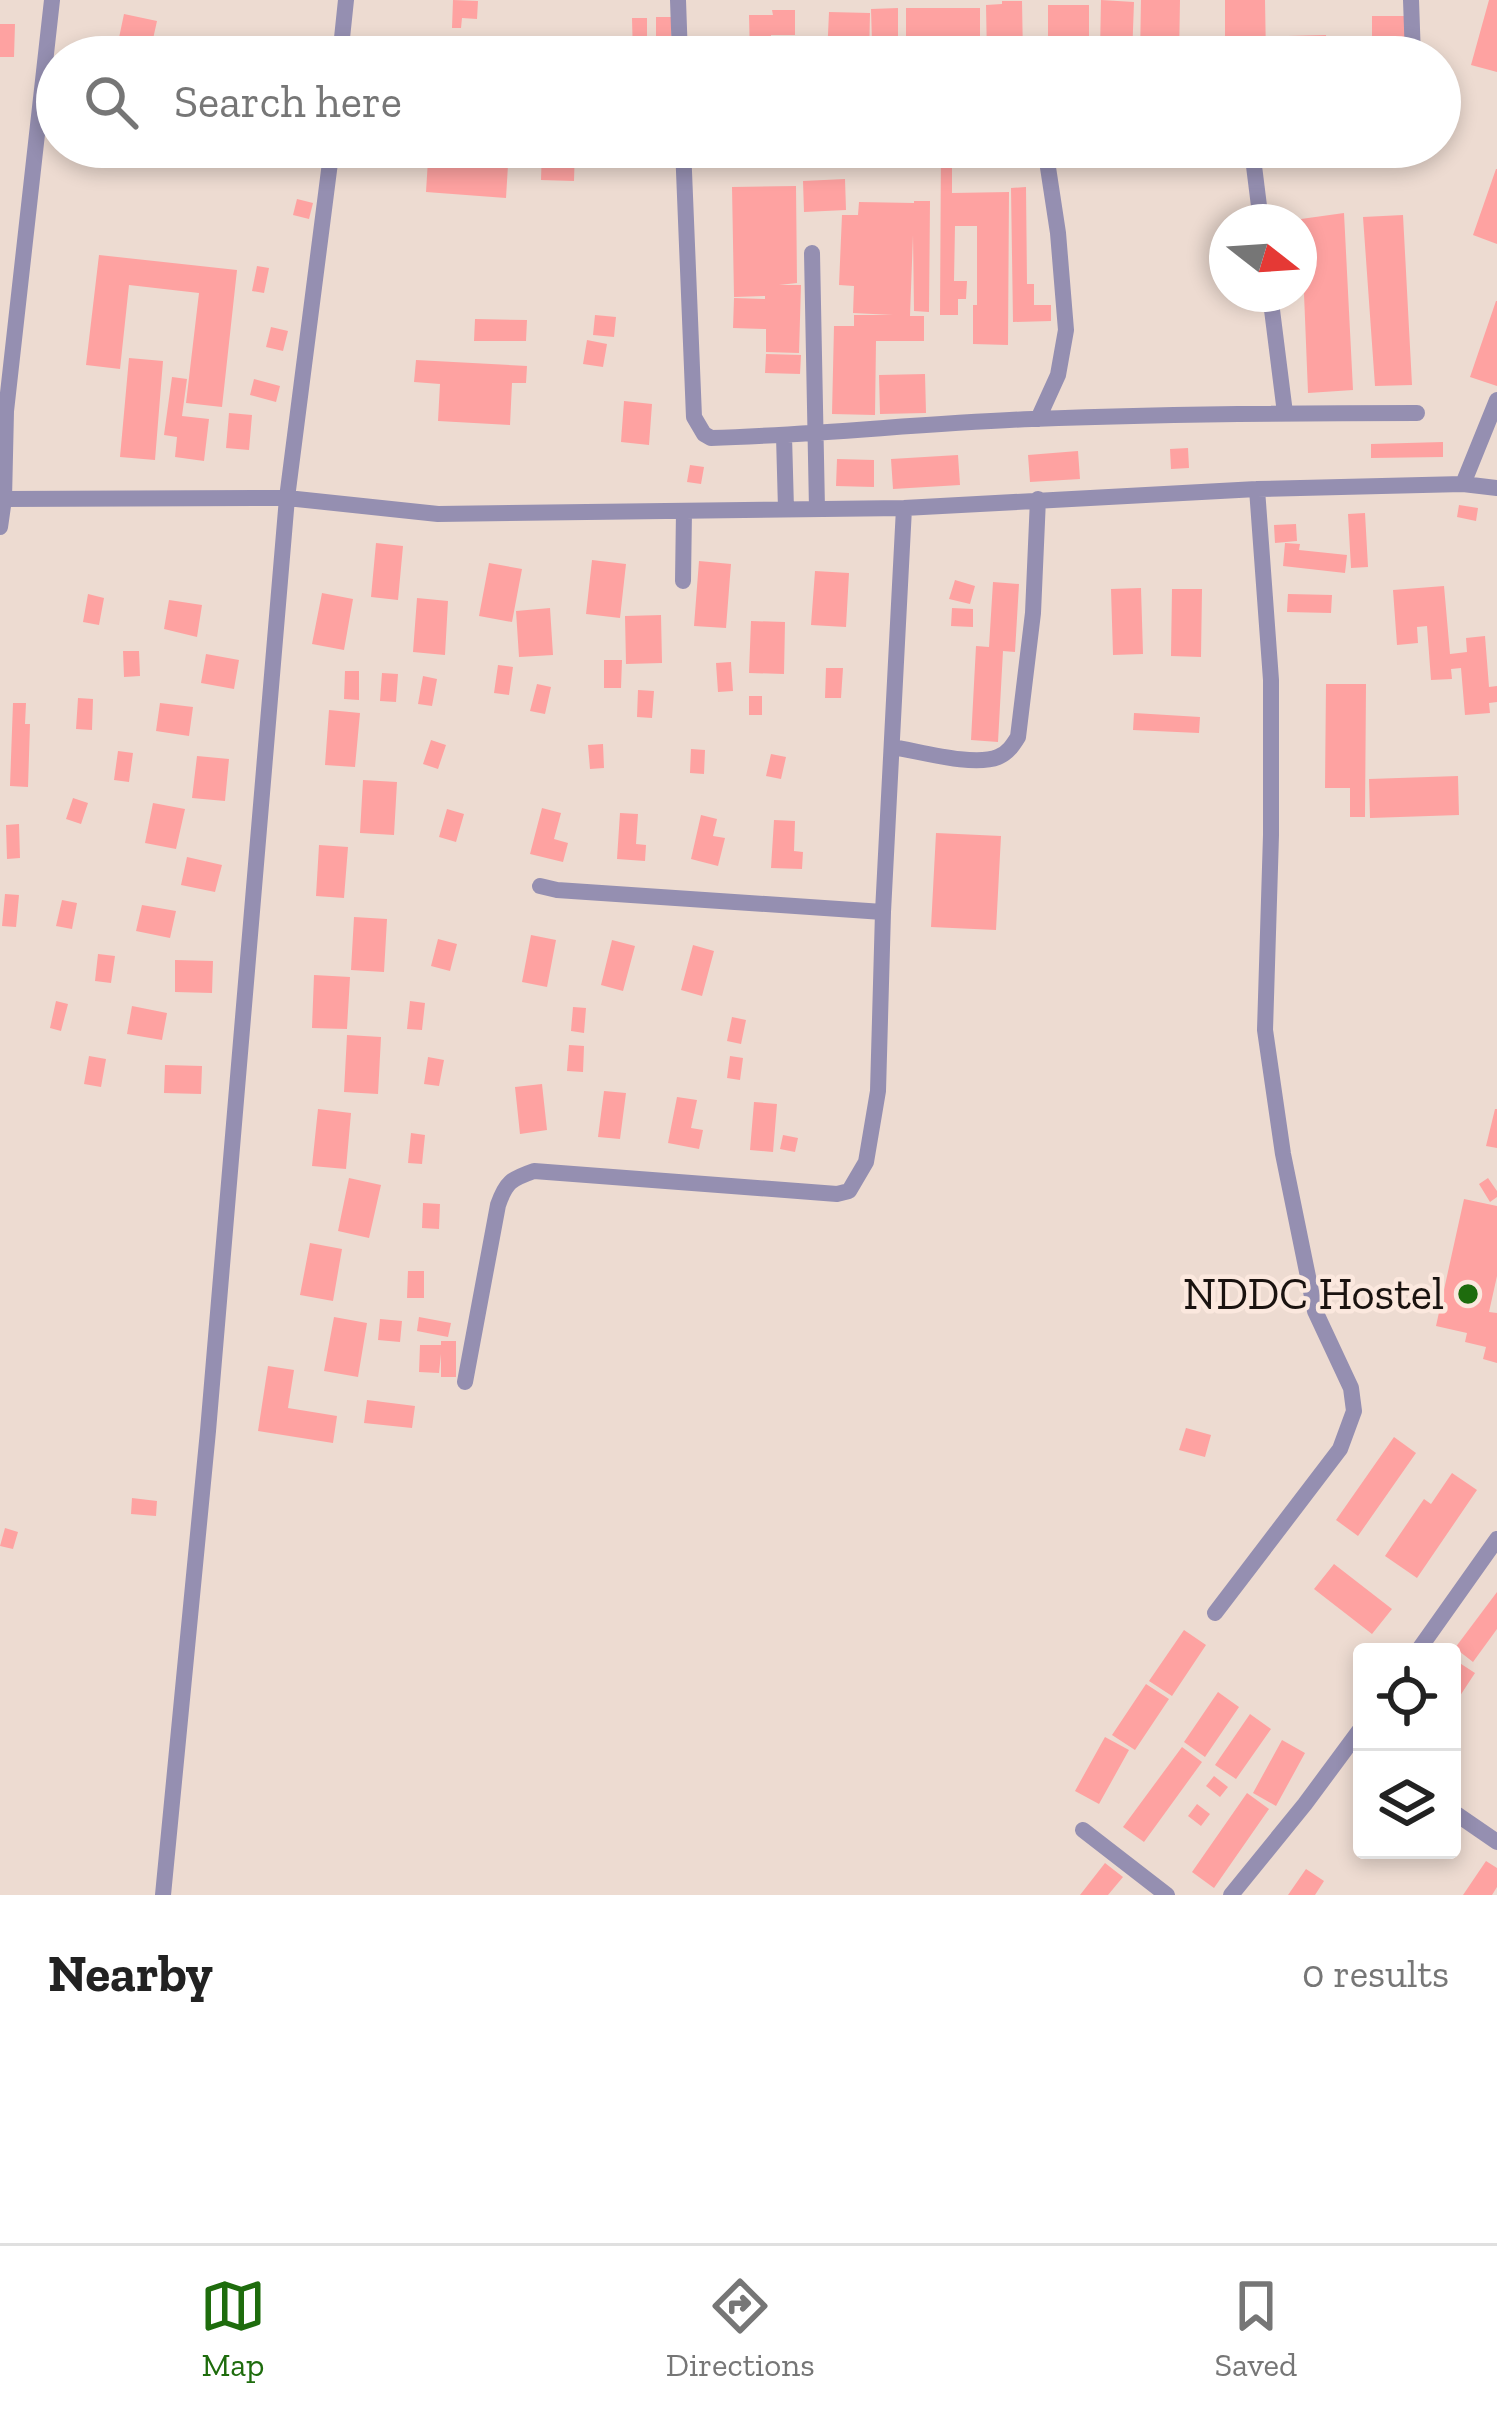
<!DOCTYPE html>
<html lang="en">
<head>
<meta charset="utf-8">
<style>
  :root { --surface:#fff; --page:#f6f6f6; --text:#222; --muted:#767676; --line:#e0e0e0; --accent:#1e6c0d }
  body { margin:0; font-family:"Zilla Slab",serif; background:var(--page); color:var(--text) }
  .controls { position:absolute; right:36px; bottom:36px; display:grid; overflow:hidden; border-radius:12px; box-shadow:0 6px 18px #0003 }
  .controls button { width:108px; height:108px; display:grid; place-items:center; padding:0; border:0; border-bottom:3px solid var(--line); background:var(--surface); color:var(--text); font:60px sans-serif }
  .compass { position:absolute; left:1209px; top:204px; width:108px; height:108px; border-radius:50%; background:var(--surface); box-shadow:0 6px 18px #0003; rotate:107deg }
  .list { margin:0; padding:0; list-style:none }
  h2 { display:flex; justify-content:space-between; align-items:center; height:156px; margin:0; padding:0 48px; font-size:51px }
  h2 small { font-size:39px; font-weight:400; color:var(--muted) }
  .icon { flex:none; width:66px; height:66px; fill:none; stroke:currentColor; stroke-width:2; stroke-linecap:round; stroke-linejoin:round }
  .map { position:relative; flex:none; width:1497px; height:1895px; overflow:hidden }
  .search { position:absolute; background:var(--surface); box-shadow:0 6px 18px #0003; left:36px; right:36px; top:36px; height:132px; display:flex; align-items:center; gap:30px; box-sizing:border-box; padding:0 42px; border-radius:66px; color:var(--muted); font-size:45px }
  .sheet { height:348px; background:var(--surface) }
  nav { display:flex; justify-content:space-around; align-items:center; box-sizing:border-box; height:168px; border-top:3px solid var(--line); background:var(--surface); font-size:33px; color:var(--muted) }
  nav a { display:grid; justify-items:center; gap:6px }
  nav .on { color:var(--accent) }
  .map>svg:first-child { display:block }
  .building { fill:#fea2a1 }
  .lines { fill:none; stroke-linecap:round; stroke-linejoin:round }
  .street { stroke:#958fb1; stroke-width:16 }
  .poi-dot { fill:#1e6c0d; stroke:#fbe8de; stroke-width:4.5 }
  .labels { text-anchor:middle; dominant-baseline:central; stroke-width:9; stroke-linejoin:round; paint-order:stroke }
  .poi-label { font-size:45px; fill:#1a1310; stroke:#fbe8de; text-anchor:end }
</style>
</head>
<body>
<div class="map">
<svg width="1497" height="1895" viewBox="0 0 1497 1895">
  <rect width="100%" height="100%" fill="#eddbd1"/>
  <path class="building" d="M453 0 478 1 477 19 462 18 461 28H452Z
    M1101 0 1134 2 1132 57H1095V51H1100Z
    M1141 0H1180L1179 57H1140Z
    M1225 0H1265L1266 57H1225Z
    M1489 0H1497V72L1471 65Z
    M1002 1H1022L1023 57H987L986 5 1002 4Z
    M1048 5H1089V57H1048Z
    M898 8V42H872L871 9Z
    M906 8H980V57H906Z
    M772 10H795V35H771V38L820 37 821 57H750L749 15H773Z
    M829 12 870 13 869 57H827Z
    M124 14 157 21 149 57 116 52Z
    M1372 16H1406V57H1372Z
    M656 17H671V57H656Z
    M632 18H647V57H633Z
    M0 24H15L14 57H0Z
    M1326 35 1327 57H1288V36Z
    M1358 37 1360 57H1339L1337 39Z
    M195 147H232L231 166 193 163Z
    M542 147H575L574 181 541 180Z
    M941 147H952V193L1009 192 1008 345 973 344V305H977V226H955L954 281H967L966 299H958V315H940Z
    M958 147H982V162L958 163Z
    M1004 147H1031L1030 167 988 165 989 150 1004 151Z
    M428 160 508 165 506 198 426 192Z
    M1496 169H1497V244L1473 235Z
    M845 179 846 210 804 212 803 181Z
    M796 186 797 283 779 285H801L799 353 766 352V329L733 328 734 298 765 299V296L734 297 732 187Z
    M1026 187 1027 284H1034V305H1051V321L1013 322 1011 188Z
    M297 199 313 203 309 219 293 215Z
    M914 201H930L929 312 914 311 913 235 910 316H924V341H876L875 415 832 414 834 326H854V315H893L853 313 854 286 839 285 842 215H858L859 202 914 203Z
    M1344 213 1353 390 1308 393 1301 219Z
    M1403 215 1412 385 1375 386 1363 217Z
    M99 255 237 270 222 407 186 403 199 293 129 285 120 369 86 365Z
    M257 266 269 268 264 293 252 291Z
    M1496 301H1497V386L1470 377Z
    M595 315 616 317 614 337 593 335Z
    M475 319 527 320 526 341H474Z
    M271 327 288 331 283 351 266 347Z
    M587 340 607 344 603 367 583 364Z
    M766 354 801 355 800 374 765 373Z
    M129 358 163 361 155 460 120 457Z
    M416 360 527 366 526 383H512L510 425 438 421 440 384 414 382Z
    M925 374 926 413 880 414 879 375Z
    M172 377 187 379 182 416 209 419 204 461 175 457 177 437 164 435Z
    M254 379 280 386 276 402 250 395Z
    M624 401 652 404 649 445 621 442Z
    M229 413 252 415 249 450 226 448Z
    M1443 442V457L1371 458V444Z
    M1188 448 1189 468 1171 469 1170 449Z
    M1078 451 1080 479 1030 482 1028 455Z
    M958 455 960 485 893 489 891 459Z
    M837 459 874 460V487L836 486Z
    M690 465 704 467 701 484 687 482Z
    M1459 505 1478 508 1476 521 1457 517Z
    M1365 513 1368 567 1351 568 1348 514Z
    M1296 524 1297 541 1275 543 1274 525Z
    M376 543 403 546 398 600 371 597Z
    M1285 543 1300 544 1299 550 1347 555 1345 573 1283 566Z
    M592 560 626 564 620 618 586 614Z
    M699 561 731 564 726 628 694 626Z
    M489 563 522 569 512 622 479 616Z
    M815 571 849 573 846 627 811 625Z
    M955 580 975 586 970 604 949 599Z
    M993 582 1019 584 1015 652 1003 651 998 742 971 740 976 646 989 647Z
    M1444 586 1450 654 1467 652 1466 638 1485 636 1489 687 1497 686V702L1489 703 1490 713 1465 715 1461 668 1451 669 1452 679 1431 680 1427 626 1417 627 1418 643 1397 645 1393 590Z
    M1141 588 1143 654 1113 655 1111 589Z
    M1172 589H1202L1201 657 1171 656Z
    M322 593 353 599 344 650 312 644Z
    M88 594 104 598 99 625 83 622Z
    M1288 594 1332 595 1331 613 1287 612Z
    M417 598 448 601 445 655 413 652Z
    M169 600 202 605 197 637 164 629Z
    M550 608 553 655 519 657 516 611Z
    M952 608 973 609V627L951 626Z
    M661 615 662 663 626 664 625 616Z
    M751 621 785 622 784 674 749 673Z
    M123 651H139L140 676 124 677Z
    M206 654 239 660 234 689 201 683Z
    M604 660H622L621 688H604Z
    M731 662 733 691 718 692 716 663Z
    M498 665 513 667 509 695 494 693Z
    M826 668H843L841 698H825Z
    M345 671H359V700L344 699Z
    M382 673 398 674 396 702 380 701Z
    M423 676 437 679 432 706 418 704Z
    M537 684 551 687 545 714 530 711Z
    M1326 684H1366L1365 817H1350V788H1325Z
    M638 690 654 691 652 718 637 717Z
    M749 696H762V715H749Z
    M78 698 93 699 92 730 76 729Z
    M13 703H26L25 724H30L28 787 10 786Z
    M160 703 193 707 189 736 156 731Z
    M329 710 360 713 355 767 325 765Z
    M1134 713 1200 717 1199 733 1133 730Z
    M431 740 446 745 438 769 423 764Z
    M603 744 604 768 590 769 588 745Z
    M691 749 705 750 704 774 690 773Z
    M118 751 133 753 129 782 114 780Z
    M771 754 786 757 781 779 766 776Z
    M197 756 229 759 225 801 192 798Z
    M1458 776 1459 815 1370 818 1369 779Z
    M363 780 397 782 394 835 360 833Z
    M73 798 88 803 81 824 66 819Z
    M153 803 185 809 176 849 145 843Z
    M542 808 561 813 554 839 568 843 563 862 530 854Z
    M447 809 464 814 456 842 439 837Z
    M620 813 638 814 636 844 646 845 645 861 617 859Z
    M701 815 717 819 713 836 725 838 718 866 691 859Z
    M774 820 795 821 794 851 803 852 802 869 771 868Z
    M19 824 20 858 7 859 6 825Z
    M936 833 1001 836 996 930 931 927Z
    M319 845 348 847 344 898 316 896Z
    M187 857 222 865 215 892 181 885Z
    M5 894 19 895 16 927 2 926Z
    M62 900 77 903 72 929 56 926Z
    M142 905 176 911 170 938 136 931Z
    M354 917 387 919 384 972 351 970Z
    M531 935 556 940 547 987 522 982Z
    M438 939 457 944 450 971 431 966Z
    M612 940 635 946 623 991 601 985Z
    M693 945 714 951 702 996 681 990Z
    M98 954 115 956 111 983 95 981Z
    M175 960 213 961 212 993 175 992Z
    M314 975 350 977 347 1029 312 1028Z
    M56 1001 68 1004 61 1031 50 1028Z
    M410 1001 425 1003 422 1030 407 1029Z
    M132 1006 167 1013 162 1040 127 1034Z
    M573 1007 586 1008 584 1033 571 1031Z
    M732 1017 746 1020 741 1044 727 1041Z
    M347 1035 381 1037 378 1094 344 1092Z
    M569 1045 584 1046 583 1072 567 1071Z
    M89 1056 106 1059 101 1087 84 1084Z
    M730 1056 743 1058 740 1080 727 1078Z
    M428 1057 444 1060 439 1086 424 1084Z
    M165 1065 202 1066 201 1094 164 1093Z
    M542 1084 547 1130 520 1134 515 1087Z
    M604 1091 626 1093 620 1139 598 1137Z
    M677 1097 697 1100 691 1128 703 1130 699 1149 668 1143Z
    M754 1102 777 1104 773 1152 750 1150Z
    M318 1109 351 1113 346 1169 312 1166Z
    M1495 1109H1497V1148L1486 1146Z
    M411 1133 425 1135 422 1164 408 1163Z
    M783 1135 798 1138 795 1152 780 1149Z
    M349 1178 381 1185 369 1238 338 1231Z
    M1488 1178 1497 1191V1197L1490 1202 1479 1184Z
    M1464 1199 1497 1206V1276L1489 1312 1497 1313V1363L1483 1359 1486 1347 1465 1342 1467 1333 1436 1326Z
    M423 1203 440 1204 439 1229 422 1228Z
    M310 1243 342 1249 333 1301 300 1295Z
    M408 1271H424V1298H407Z
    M334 1317 367 1323 358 1377 324 1371Z
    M419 1317 451 1323 448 1337 417 1331Z
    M380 1319 402 1321 400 1342 378 1340Z
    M441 1341H456V1377H441V1354L439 1373 419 1372 420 1345H441Z
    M268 1366 294 1370 288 1408 337 1416 333 1443 258 1431Z
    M367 1400 415 1406 412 1428 364 1423Z
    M1186 1428 1211 1435 1205 1457 1179 1450Z
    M1394 1437 1416 1453 1358 1536 1336 1520Z
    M1452 1473 1477 1490 1417 1578 1385 1556 1424 1499 1431 1504Z
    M132 1498 157 1501 156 1516 131 1514Z
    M5 1528 18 1532 13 1549 0 1546Z
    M1334 1564 1392 1609 1372 1634 1314 1589Z
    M1497 1592V1629L1473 1662 1455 1648Z
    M1184 1630 1206 1645 1172 1696 1149 1681Z
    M1455 1660 1475 1673 1452 1708V1665Z
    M1146 1684 1169 1699 1135 1750 1112 1735Z
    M1218 1692 1239 1707 1205 1757 1184 1742Z
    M1250 1714 1271 1729 1236 1779 1215 1765Z
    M1105 1737 1129 1750 1099 1804 1075 1791Z
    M1282 1740 1305 1753 1276 1806 1253 1793Z
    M1182 1747 1202 1762 1144 1842 1123 1827Z
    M1214 1776 1228 1787 1220 1797 1206 1786Z
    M1247 1793 1269 1809 1214 1888 1192 1872Z
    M1197 1804 1210 1814 1201 1826 1188 1816Z
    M1486 1861 1497 1868V1887L1492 1895H1463Z
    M1105 1863 1123 1877 1108 1895H1080Z
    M1306 1869 1324 1881 1315 1895H1288Z"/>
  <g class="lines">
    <path class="street" d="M678 0 680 57
      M1411 0 1413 57
      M340 57 346 0
      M683 147 694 417 704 434 711 438C818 435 925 423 1032 419 1160 414 1289 413 1417 413
      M1253 158 1261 222
      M812 253 817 509
      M1270 294 1285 413
      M1038 419 1058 375 1066 330 1058 233 1047 161 1050 157 1116 149 1253 158 1323 147
      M784 436 786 509
      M1463 484 1497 400
      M4 499 287 498 438 514 904 508 1257 489 1463 484 1497 488
      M0 527 4 499 6 411 52 0
      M683 581 684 511
      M892 747C919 751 973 767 998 757 1008 753 1013 745 1018 737L1033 613 1038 499
      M540 886 557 890 883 912
      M465 1382 498 1205C506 1182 511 1179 534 1171L837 1194 849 1191 866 1162 878 1091 883 912 904 508
      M1215 1613 1340 1449 1354 1411 1351 1388 1315 1311 1283 1154 1265 1030 1271 835V680L1257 489
      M1417 1652 1497 1539
      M1452 1811 1497 1842
      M1083 1830 1167 1895
      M163 1895 208 1431 287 498 332 147
      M1231 1895 1305 1804 1362 1727"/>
  </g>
  <circle class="poi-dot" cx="1468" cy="1294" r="12"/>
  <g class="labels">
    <g class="poi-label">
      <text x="1444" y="1294">NDDC Hostel</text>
    </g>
  </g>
</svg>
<div class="controls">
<button><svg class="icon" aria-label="locate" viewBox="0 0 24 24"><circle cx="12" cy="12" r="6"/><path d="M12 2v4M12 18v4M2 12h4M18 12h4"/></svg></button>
<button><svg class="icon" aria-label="layers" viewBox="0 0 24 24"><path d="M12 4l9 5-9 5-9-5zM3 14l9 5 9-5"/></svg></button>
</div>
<svg class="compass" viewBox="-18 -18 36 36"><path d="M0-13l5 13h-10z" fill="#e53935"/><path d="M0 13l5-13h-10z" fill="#767676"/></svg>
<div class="search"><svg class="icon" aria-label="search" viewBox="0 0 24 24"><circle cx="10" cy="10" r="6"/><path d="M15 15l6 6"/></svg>Search here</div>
</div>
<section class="sheet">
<h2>Nearby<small>0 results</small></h2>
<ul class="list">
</ul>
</section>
<nav>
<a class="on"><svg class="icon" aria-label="map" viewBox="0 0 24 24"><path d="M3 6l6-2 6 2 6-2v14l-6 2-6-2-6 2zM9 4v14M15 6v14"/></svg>Map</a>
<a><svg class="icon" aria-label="directions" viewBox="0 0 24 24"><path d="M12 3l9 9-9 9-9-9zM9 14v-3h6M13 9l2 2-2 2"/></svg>Directions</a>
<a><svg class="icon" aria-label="saved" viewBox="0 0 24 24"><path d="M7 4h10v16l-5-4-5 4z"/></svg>Saved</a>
</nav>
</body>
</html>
